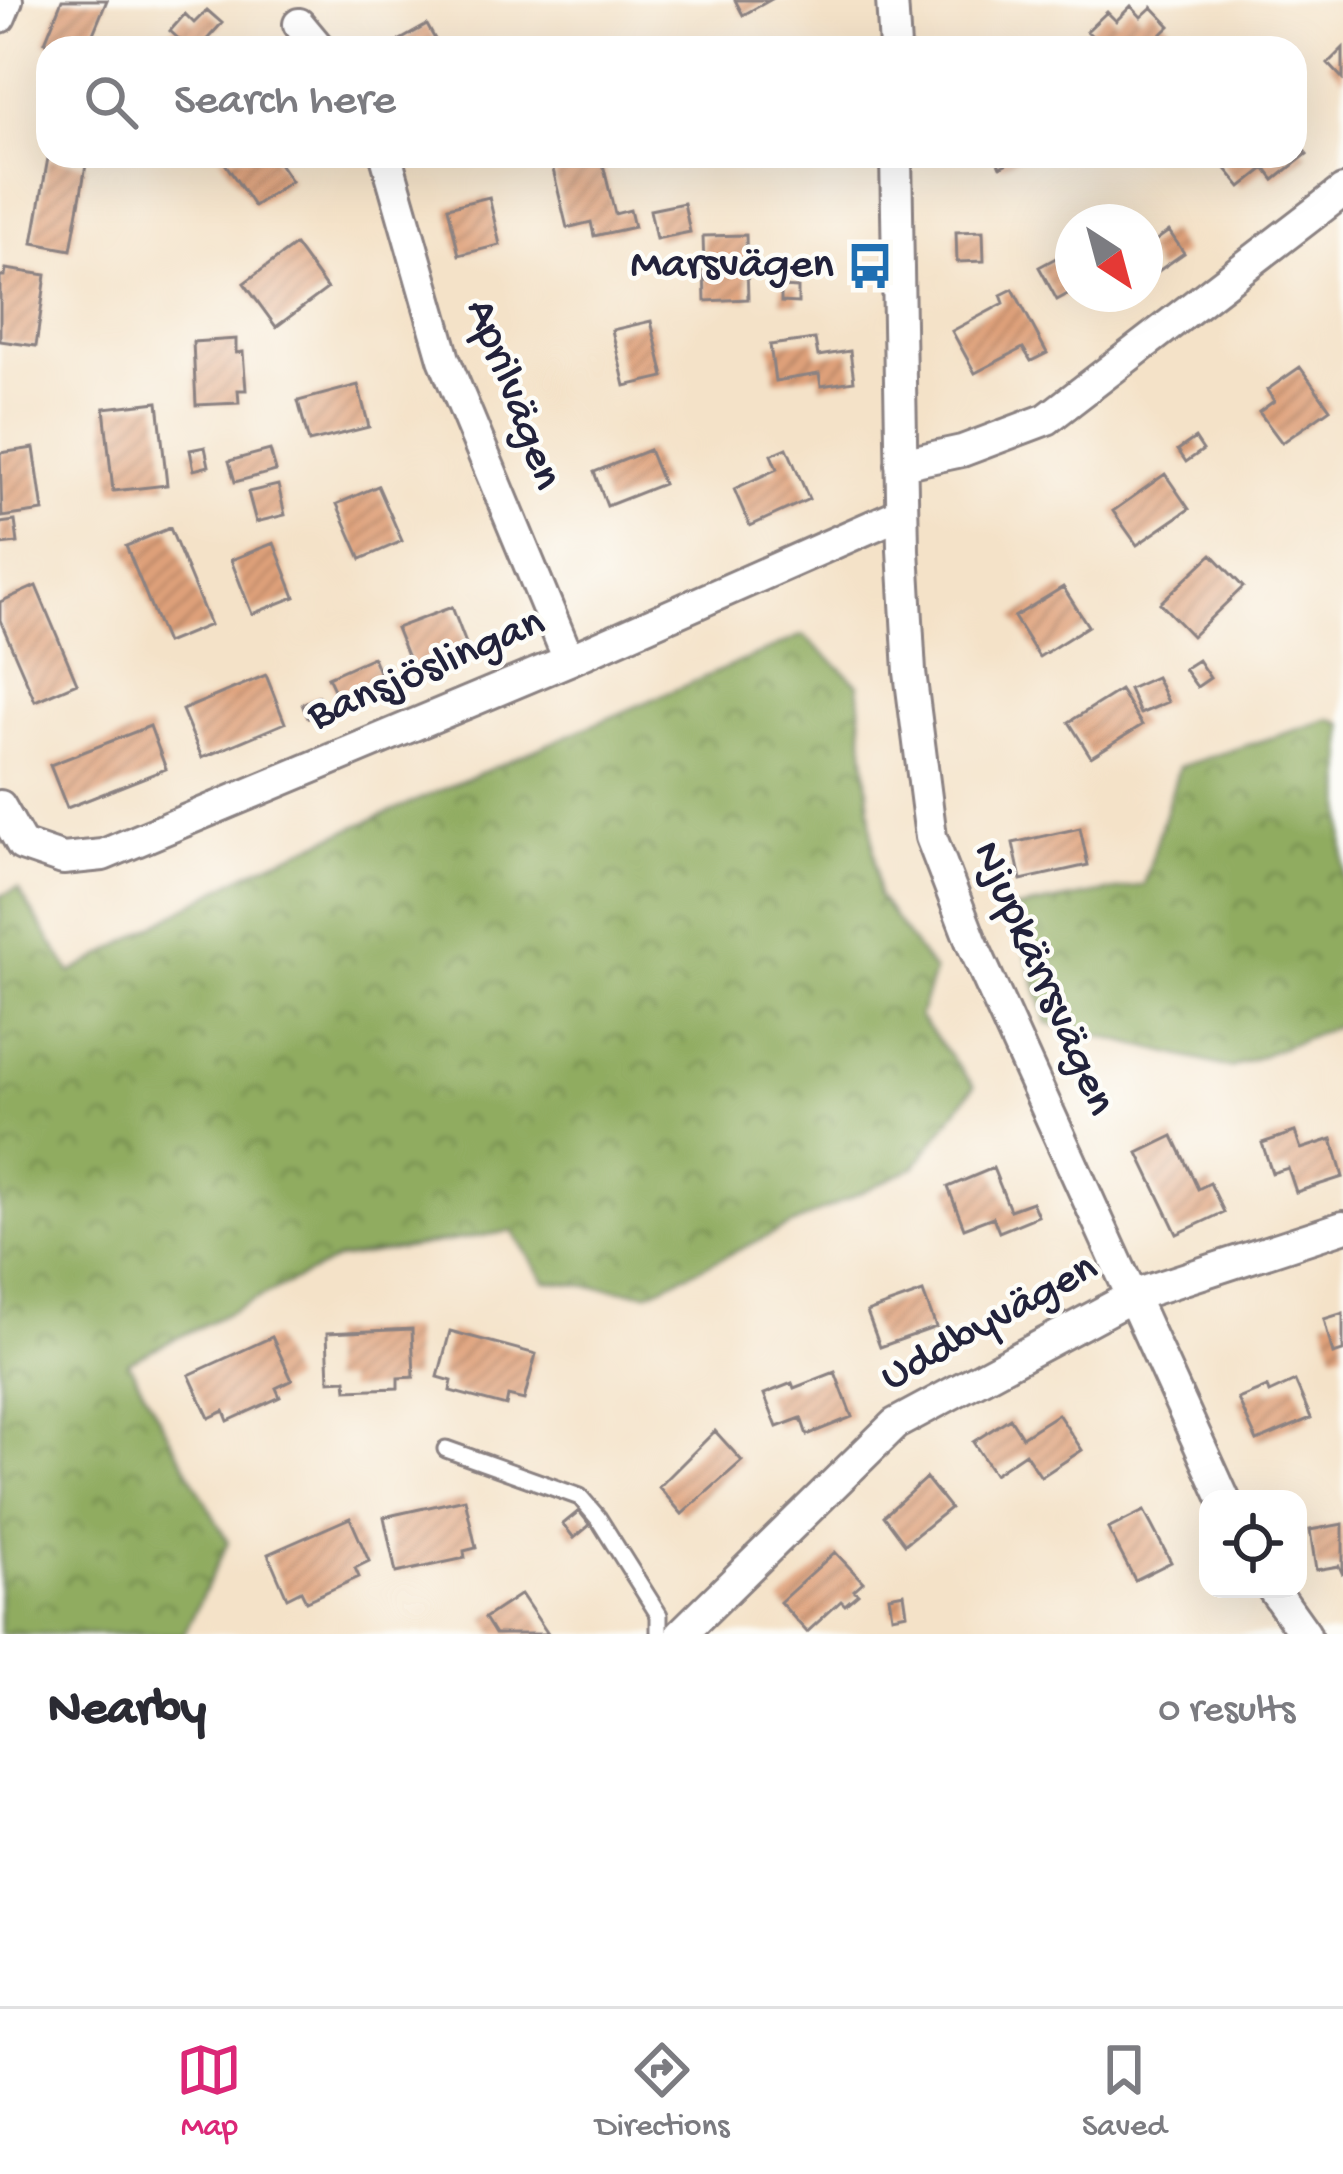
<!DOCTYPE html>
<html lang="en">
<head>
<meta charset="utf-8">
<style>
  :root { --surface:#fff; --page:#f2f2f3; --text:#2b2b33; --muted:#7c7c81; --line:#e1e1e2; --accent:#db2777 }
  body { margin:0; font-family:"Gochi Hand",sans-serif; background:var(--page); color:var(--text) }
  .controls { position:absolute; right:36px; bottom:36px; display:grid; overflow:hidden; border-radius:24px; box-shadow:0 12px 48px #0002 }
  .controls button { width:108px; height:108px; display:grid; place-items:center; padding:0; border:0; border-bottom:3px solid var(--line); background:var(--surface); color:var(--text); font:60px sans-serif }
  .compass { position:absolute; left:1055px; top:204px; width:108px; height:108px; border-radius:50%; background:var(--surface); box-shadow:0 12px 48px #0002; rotate:144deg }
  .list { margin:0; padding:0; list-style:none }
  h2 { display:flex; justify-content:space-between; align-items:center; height:156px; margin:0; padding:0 48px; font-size:51px }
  h2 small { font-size:39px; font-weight:400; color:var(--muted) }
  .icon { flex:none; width:66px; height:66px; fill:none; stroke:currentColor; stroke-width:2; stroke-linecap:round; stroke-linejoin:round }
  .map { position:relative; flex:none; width:1343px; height:1634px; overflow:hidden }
  .search { position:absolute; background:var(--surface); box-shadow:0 12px 48px #0002; left:36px; right:36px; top:36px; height:132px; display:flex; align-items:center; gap:30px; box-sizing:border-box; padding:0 42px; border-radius:36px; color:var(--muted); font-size:45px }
  .sheet { height:372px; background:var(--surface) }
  nav { display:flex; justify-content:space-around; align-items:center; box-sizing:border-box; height:168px; border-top:3px solid var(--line); background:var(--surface); font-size:33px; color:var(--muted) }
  nav a { display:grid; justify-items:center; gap:6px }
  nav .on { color:var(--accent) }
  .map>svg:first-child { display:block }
  .forest { fill:url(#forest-crowns); stroke:#59674e; stroke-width:3 }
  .building { fill:url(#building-hatch) }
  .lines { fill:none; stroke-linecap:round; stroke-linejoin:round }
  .service-casing { stroke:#8b8282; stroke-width:21 }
  .minor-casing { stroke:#8b8282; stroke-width:36 }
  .service { stroke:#fff; stroke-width:15 }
  .minor { stroke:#fff; stroke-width:30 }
  .labels { text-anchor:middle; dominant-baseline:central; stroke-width:9; stroke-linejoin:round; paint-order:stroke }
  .poi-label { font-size:45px; fill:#22223b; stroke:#fdfcf7; text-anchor:end }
  .street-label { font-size:45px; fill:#22223b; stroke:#fdfcf7 }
</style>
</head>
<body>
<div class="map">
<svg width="1343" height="1634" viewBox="0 0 1343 1634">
  <defs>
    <pattern id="forest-crowns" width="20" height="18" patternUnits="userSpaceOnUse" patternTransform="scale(3)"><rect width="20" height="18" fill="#90ac60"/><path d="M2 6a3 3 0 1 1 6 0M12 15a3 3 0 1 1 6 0" fill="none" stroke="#758c50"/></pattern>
    <pattern id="building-hatch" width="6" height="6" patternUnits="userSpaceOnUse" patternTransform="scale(3)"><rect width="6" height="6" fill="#dfa17a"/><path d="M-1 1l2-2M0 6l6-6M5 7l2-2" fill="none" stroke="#b48365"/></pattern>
  </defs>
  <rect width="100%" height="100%" fill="#fdfcf7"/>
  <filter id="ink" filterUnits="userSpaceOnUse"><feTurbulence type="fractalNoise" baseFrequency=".00833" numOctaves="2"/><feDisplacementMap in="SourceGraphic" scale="24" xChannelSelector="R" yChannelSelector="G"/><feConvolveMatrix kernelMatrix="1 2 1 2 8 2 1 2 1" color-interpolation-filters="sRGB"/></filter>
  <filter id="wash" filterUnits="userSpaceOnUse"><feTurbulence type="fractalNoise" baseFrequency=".004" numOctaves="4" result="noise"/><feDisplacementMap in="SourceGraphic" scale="48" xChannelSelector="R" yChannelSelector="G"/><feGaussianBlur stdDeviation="2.7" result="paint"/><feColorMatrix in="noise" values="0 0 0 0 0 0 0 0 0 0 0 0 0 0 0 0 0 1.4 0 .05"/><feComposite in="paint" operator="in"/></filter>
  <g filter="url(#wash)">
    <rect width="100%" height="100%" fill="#f4e2c8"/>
    <path class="forest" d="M803 635 858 684 878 896 934 972 919 1017 974 1086 915 1167 647 1293 545 1281 512 1231 338 1259 128 1362 228 1542 184 1634H0V896L18 889 71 973 247 873Z
      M1330 719 1343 724V1023L1231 1068 1047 1023 1013 909 1144 885 1179 767Z"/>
    <g id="blocks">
      <path class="building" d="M62 0H107L87 48H60L45 42Z
        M735 0H770L743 15Z
        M1131 6 1141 17 1152 7 1170 26 1147 48H1104L1087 31 1107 12 1116 21Z
        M207 10 222 23 199 48H189L170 31 185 14 194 23Z
        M427 25 440 48H386Z
        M1343 48V79L1328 63Z
        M1295 139 1307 154 1274 180 1265 168 1241 187 1222 164 1232 156H1295Z
        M220 156H274L291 181 254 206Z
        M590 156H601L615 214 630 210 634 227 594 236 591 222 567 228 552 165Z
        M995 156H1021L1000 167Z
        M48 158 86 165 71 250 33 243Z
        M489 197 500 245 459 255 448 207Z
        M684 203 690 232 656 239 650 210Z
        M983 231 984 261 957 262 956 232Z
        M1169 231 1184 253 1157 272 1145 248Z
        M746 235 748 299 705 301 703 236Z
        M295 245 327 289 276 327 244 283Z
        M1073 249V291L1057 300 1039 267Z
        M6 269 46 275 36 346 0 341V276H5Z
        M781 287 798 288V303L781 302Z
        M1013 289 1047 353 1031 361 1023 348 975 373 952 331 1004 303 1001 295Z
        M651 321 664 377 625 386 612 330Z
        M236 339V353L243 352 246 390H238L239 403 196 405 193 342Z
        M815 339 818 356 850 351 854 381 821 386 819 374 775 381 770 345Z
        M1300 367 1330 409 1282 443 1259 412 1274 401 1267 390Z
        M358 385 369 427 309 442 298 401Z
        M158 402 167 485 113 491 104 408Z
        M1195 438 1203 450 1186 462 1178 450Z
        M205 447 209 466 194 470 190 450Z
        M34 448 43 511 2 517 0 453Z
        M787 448 809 499 750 526 734 489 777 469 771 455Z
        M270 450 276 471 235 482 229 461Z
        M649 450 663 484 607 506 594 472Z
        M1165 474 1189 509 1137 545 1113 511Z
        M278 485 285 515 256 522 248 492Z
        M378 486 402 541 361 559 337 504Z
        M15 521 18 543 0 545V523Z
        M170 528 210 625 166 643 126 546Z
        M274 543 295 597 252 614 231 560Z
        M1212 554 1243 587 1192 636 1160 603Z
        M36 586 77 683 35 701 0 620V602Z
        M1063 587 1088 626 1039 657 1014 617Z
        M452 607 468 649 413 670 396 628Z
        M373 657 381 677 337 696 328 677Z
        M1198 660 1210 678 1197 687 1184 669Z
        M266 675 285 723 202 758 182 710Z
        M1156 677 1168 702 1140 714 1129 689Z
        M1120 690 1142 725 1091 757 1069 722Z
        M319 696 326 711 308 718 302 704Z
        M150 726 166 769 67 808 50 765Z
        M1080 828 1088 865 1021 880 1013 843Z
        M1295 1132 1301 1149 1332 1139 1343 1177 1296 1192 1288 1168 1272 1173 1262 1143Z
        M1173 1136 1198 1189 1210 1183 1224 1212 1177 1234 1138 1153Z
        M993 1168 1010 1210 1032 1202 1038 1216 999 1232 993 1217 964 1228 948 1187Z
        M923 1292 936 1327 880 1347 867 1312Z
        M1343 1313V1351L1333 1354 1324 1319Z
        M412 1329 414 1377 398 1378V1388L347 1390 346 1380 329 1381 327 1333Z
        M450 1331 536 1354 524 1400 508 1396 506 1406 450 1391 452 1381 438 1377Z
        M272 1337 292 1380 276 1388 280 1397 228 1421 224 1411 209 1418 189 1375Z
        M835 1372 852 1417 807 1435 801 1418 777 1427 764 1394 792 1383 794 1388Z
        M1295 1381 1311 1418 1257 1441 1238 1399 1267 1387 1269 1393Z
        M1058 1414 1082 1450 1041 1477 1025 1453 994 1474 973 1442 1010 1418 1022 1437Z
        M715 1431 742 1461 682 1514 659 1487Z
        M926 1478 950 1508 905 1544 884 1516Z
        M465 1499 476 1548 464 1551 465 1558 396 1573 384 1517Z
        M579 1511 590 1525 574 1538 563 1524Z
        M1144 1511 1171 1562 1135 1580 1108 1529Z
        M350 1518 369 1561 355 1568 359 1577 306 1601 301 1591 287 1598 268 1554Z
        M1343 1524V1575L1339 1566 1316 1570 1310 1530Z
        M835 1552 863 1582 854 1590 858 1594 845 1605 841 1601 807 1632 780 1602Z
        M904 1593 907 1613 892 1616 889 1596Z
        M521 1594 548 1634H495L485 1618Z"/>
    </g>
  </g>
  <g filter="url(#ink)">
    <use href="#blocks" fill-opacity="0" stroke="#8b8282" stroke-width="3"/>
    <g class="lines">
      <defs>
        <path id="service" d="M446 1449 580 1497 598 1518 659 1615V1634"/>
        <path id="minor" d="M892 0 895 48
          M0 17 7 0
          M299 24 319 48
          M386 156 444 359 569 660
          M896 156 903 550 910 672 931 837 971 941 1224 1499
          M901 464 962 451 1047 419 1343 191
          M0 806 22 845 63 859 103 855 569 660 902 513
          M1273 1589 1305 1634
          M681 1634 895 1424 1135 1295 1343 1227"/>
      </defs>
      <use href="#service" class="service-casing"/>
      <use href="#minor" class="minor-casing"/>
      <use href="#service" class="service"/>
      <use href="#minor" class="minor"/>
    </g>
  </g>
  <defs>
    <symbol id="bus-bare" viewBox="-9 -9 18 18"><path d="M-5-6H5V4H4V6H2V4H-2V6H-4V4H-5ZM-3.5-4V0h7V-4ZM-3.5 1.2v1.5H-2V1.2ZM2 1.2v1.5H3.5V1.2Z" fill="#1f6fb2" stroke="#fdfcf7" stroke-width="2.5" paint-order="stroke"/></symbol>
  </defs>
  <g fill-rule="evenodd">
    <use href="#bus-bare" x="837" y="233" width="66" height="66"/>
  </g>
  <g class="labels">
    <g class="poi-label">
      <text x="834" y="266">Marsvägen</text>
    </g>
    <g class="street-label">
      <text transform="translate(512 395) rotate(69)">Aprilvägen</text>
      <text transform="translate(427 671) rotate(-23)">Bansjöslingan</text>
      <text transform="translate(1042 979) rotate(66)">Njupkärrsvägen</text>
      <text transform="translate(990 1324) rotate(-29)">Uddbyvägen</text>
    </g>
  </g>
</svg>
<div class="controls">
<button><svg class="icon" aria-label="locate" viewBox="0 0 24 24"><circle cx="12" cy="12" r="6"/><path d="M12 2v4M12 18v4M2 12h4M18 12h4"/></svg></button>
</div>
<svg class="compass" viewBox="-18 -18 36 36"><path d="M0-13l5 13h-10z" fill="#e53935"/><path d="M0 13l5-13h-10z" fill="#7c7c81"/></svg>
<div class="search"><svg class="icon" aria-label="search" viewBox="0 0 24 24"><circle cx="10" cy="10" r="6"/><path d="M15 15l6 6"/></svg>Search here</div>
</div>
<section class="sheet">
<h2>Nearby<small>0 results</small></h2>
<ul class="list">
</ul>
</section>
<nav>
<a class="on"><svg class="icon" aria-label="map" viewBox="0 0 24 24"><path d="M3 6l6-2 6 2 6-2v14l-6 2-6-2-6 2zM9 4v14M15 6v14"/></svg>Map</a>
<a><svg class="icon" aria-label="directions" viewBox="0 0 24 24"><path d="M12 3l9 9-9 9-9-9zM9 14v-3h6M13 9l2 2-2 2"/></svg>Directions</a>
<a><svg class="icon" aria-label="saved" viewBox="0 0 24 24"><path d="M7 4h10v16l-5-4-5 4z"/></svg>Saved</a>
</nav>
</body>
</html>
